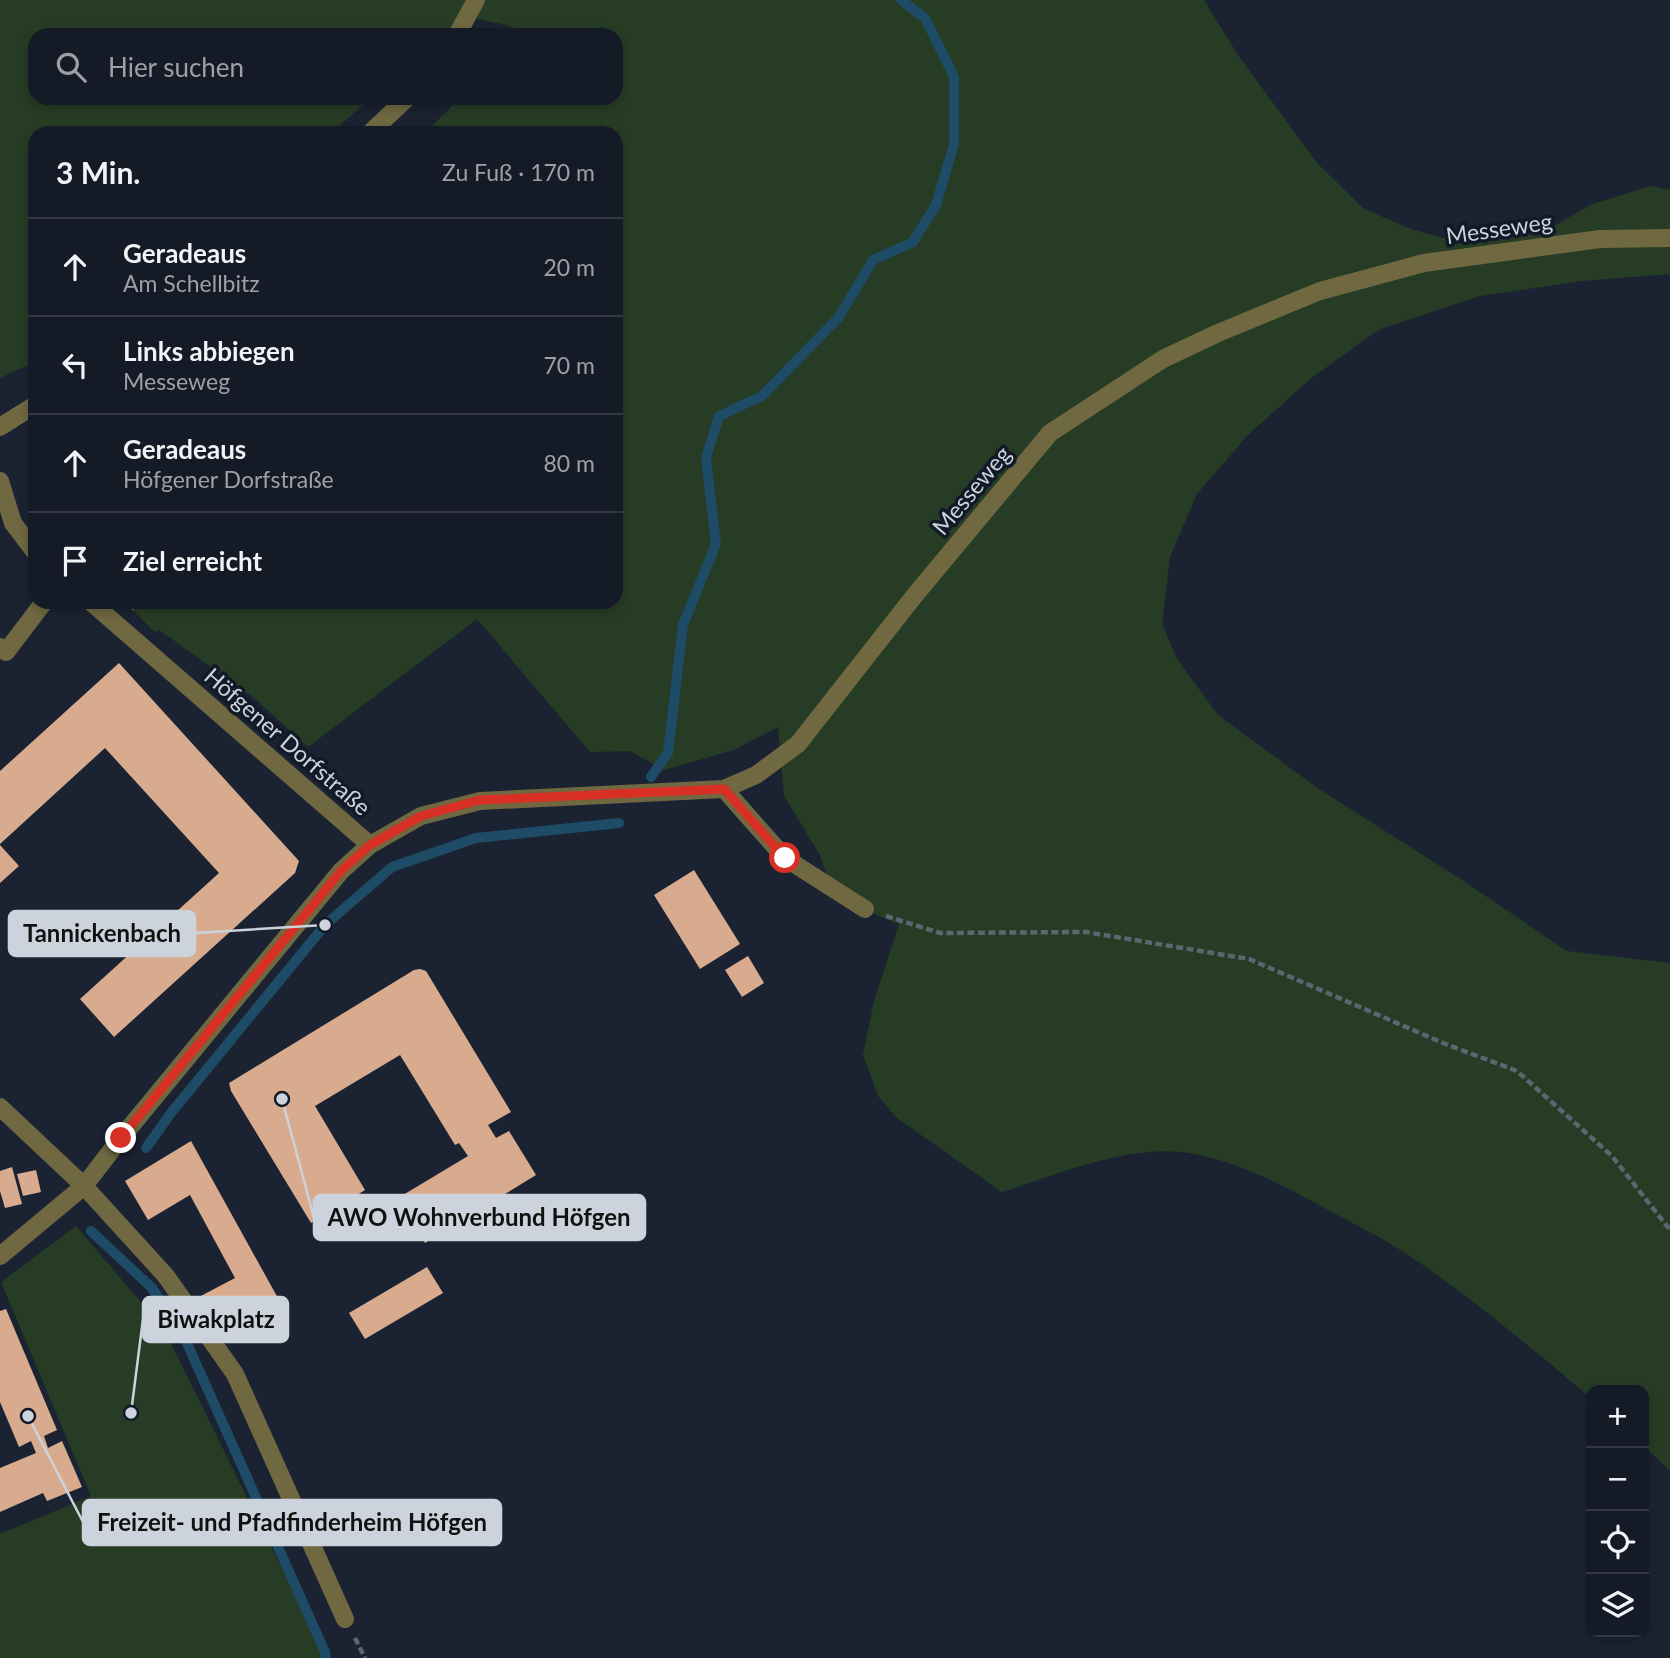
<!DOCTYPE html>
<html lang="de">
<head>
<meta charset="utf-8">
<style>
  :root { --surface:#141a26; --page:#212732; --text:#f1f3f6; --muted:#9da1a7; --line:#333843 }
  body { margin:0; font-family:Lato,sans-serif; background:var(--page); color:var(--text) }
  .controls { position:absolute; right:21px; bottom:21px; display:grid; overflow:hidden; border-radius:14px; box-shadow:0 4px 10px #0003 }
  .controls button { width:63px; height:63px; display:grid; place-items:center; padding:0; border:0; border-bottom:2px solid var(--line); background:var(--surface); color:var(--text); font:35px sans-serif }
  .stop { position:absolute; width:21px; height:21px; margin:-16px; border:5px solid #d93025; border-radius:50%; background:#fff }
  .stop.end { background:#d93025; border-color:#fff; box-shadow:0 2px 7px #0008 }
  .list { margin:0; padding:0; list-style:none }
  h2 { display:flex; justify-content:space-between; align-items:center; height:91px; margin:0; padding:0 28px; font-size:30px }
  h2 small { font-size:23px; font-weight:400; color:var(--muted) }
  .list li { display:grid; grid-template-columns:46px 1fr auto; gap:21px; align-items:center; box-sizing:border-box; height:98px; padding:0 28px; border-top:2px solid var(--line) }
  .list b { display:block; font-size:26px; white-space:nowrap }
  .list p { margin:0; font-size:23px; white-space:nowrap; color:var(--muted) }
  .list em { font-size:23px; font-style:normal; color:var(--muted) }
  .icon { flex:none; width:38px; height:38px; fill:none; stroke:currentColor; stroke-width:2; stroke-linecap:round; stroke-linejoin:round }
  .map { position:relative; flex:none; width:1670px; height:1658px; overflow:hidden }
  .search { position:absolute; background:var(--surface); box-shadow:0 4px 10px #0003; left:28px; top:28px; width:595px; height:77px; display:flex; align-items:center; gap:18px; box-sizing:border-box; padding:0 24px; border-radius:21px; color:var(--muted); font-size:26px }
  .panel { position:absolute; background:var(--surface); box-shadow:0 4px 10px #0003; left:28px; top:126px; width:595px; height:483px; border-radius:21px }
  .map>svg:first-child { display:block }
  .green { fill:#263c25 }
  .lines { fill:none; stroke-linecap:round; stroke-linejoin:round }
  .stream { stroke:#1e4b65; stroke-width:10 }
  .building { fill:#d8ab8e }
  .path { stroke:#5d6571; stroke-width:4.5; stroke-dasharray:7 3.5; stroke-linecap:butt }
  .minor { stroke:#6f6841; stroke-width:18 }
  .route { stroke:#d93025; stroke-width:9 }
  .labels { text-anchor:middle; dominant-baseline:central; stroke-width:7; stroke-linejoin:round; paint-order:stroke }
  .street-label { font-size:23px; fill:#cdd3dc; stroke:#121a28 }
  .leader { fill:none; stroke:#cdd3dc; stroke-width:2.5 }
  .callout-dot { fill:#cdd3dc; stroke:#121a28; stroke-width:2.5 }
  .callout { fill:#cdd3dc; stroke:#cdd3dc; stroke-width:2.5 }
  .callout-label { font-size:24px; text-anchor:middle; font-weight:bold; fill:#111 }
</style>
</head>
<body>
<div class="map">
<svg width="1670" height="1658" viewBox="0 0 1670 1658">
  <rect width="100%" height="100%" fill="#1b2332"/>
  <path class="green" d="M0 0H1204L1238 55 1317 163 1364 209 1411 229 1443 238 1497 237 1542 233 1592 204 1651 186 1670 190V274L1582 281 1480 296 1380 329 1310 379 1248 435 1197 494 1170 557 1162 624 1177 659 1218 715 1319 789 1459 878 1567 951 1670 963V1471L1644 1446V1390H1591V1398C1527 1345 1464 1290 1394 1246 1370 1231 1344 1219 1319 1205 1276 1182 1231 1158 1182 1152 1124 1146 1056 1175 1002 1192L897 1118 878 1096 863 1055 874 1001 899 924 834 898 820 855 784 796 778 727 734 750 664 770 630 751 590 752 477 619 308 747 254 698 158 629 155 632 124 602H616V133H425L460 98H616V35H509L514 27 465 16 443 35H35V98H371L331 133H35V362L0 378Z
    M76 1226 164 1329 326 1658H0V1534L91 1496 1 1282Z"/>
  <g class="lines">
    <path class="stream" d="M651 777 668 753 683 625 716 544 706 458 719 416 762 396 839 317 873 260 913 242 936 205 954 144V77L925 18 901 0
      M146 1148 171 1113 325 925 392 867 476 838 619 823
      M91 1231 152 1288 186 1341 325 1652 326 1658"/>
  </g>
  <path class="building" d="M124 602H141L133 610Z
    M119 663 299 861 295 873 114 1037 80 999 219 873 105 748 0 844V771Z
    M0 845 19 866 0 883Z
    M694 870 740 944 700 969 654 895Z
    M748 956 764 983 742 997 725 970Z
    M420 969 426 971 511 1112 488 1125 496 1138 509 1131 536 1175 425 1243 398 1198 468 1156 459 1143 455 1145 400 1055 315 1106 365 1190 343 1204 350 1216 322 1233 315 1220 311 1223 231 1091 229 1083 414 970Z
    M191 1141 284 1309 220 1344 195 1299 235 1278 190 1195 148 1220 125 1181Z
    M12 1167 22 1204 5 1208 0 1191V1171Z
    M36 1170 41 1192 23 1196 17 1174Z
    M427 1267 443 1293 365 1339 349 1313Z
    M6 1309 57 1430 44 1436 48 1448 62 1441 82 1487 47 1501 43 1493 0 1512V1468L36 1453 31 1441 19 1447 0 1402V1311Z"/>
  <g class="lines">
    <path class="path" d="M886 916 940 933 1086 932 1249 959 1443 1043 1517 1071 1612 1156 1670 1230
      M355 1638 365 1658"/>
    <path class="minor" d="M457 35 476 0
      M370 133 407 98
      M0 427 35 405
      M0 481 13 523 35 552
      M91 602 370 845
      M0 647 6 652 44 602
      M724 789 785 858 865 909
      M0 1107 84 1186 166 1276 235 1374 345 1619
      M0 1256 84 1186 121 1138 341 871 370 845 421 816 480 801 724 789 756 775 798 744 915 595 1050 433 1163 359 1218 333 1320 291 1424 263 1600 239 1670 238"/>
  </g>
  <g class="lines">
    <path class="route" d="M121 1138 341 871 370 845 421 816 480 800 724 789 785 858"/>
  </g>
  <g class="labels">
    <g class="street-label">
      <text transform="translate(1499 228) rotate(-8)">Messeweg</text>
      <text transform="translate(971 490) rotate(-50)">Messeweg</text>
      <text transform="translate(288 741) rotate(41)">Höfgener Dorfstraße</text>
    </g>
  </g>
  <path class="leader" d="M325 925L195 933M282 1099L314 1218M131 1413L143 1319M28 1416L83 1522"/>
  <g class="callout-dot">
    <circle cx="325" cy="925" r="7"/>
    <circle cx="282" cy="1099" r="7"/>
    <circle cx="131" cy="1413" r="7"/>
    <circle cx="28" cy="1416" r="7"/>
  </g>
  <g class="callout">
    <rect x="9" y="911" width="186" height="45" rx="7"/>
    <rect x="314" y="1195" width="331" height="45" rx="7"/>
    <rect x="143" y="1297" width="145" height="45" rx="7"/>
    <rect x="83" y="1500" width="418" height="45" rx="7"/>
  </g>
  <g class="callout-label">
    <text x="102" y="942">Tannickenbach</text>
    <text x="479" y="1226">AWO Wohnverbund Höfgen</text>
    <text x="216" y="1328">Biwakplatz</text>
    <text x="292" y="1531">Freizeit- und Pfadfinderheim Höfgen</text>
  </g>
</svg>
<div class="controls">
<button>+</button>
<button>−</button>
<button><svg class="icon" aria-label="locate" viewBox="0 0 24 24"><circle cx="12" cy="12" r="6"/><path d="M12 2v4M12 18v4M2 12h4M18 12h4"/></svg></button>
<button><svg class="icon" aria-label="layers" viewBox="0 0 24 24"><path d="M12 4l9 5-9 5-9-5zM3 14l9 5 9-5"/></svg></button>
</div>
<div class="stop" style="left:785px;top:858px"></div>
<div class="stop end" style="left:121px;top:1138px"></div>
<div class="search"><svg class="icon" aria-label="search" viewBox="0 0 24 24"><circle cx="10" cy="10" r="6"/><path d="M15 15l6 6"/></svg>Hier suchen</div>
<section class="panel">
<h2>3 Min.<small>Zu Fuß · 170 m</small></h2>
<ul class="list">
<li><svg class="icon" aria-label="ahead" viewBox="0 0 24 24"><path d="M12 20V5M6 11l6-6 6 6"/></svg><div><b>Geradeaus</b><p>Am Schellbitz</p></div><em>20 m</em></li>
<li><svg class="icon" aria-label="left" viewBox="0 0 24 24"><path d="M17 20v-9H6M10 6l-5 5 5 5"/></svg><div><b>Links abbiegen</b><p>Messeweg</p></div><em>70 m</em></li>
<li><svg class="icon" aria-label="ahead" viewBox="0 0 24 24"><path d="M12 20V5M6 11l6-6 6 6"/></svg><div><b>Geradeaus</b><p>Höfgener Dorfstraße</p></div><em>80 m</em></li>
<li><svg class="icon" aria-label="arrive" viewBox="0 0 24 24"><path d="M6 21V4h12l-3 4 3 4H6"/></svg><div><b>Ziel erreicht</b></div></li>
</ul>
</section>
</div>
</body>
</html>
